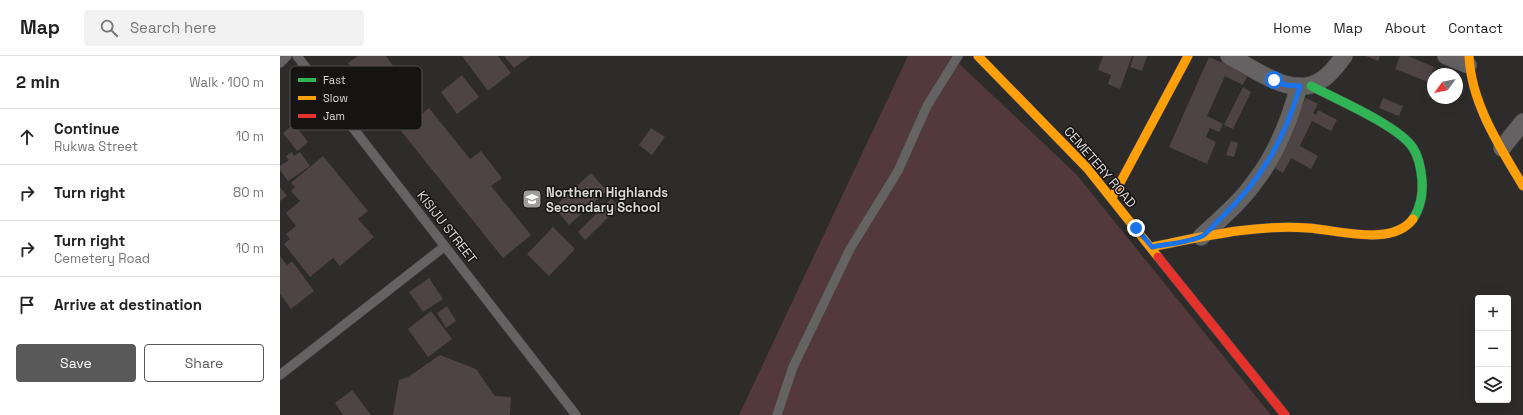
<!DOCTYPE html>
<html lang="en">
<head>
<meta charset="utf-8">
<style>
  :root { --surface:#fff; --page:#f2f2f2; --text:#222; --muted:#767676; --line:#e0e0e0; --accent:#5a5959 }
  body { margin:0; font-family:"Space Grotesk",sans-serif; background:var(--page); color:var(--text) }
  .controls { position:absolute; right:12px; bottom:12px; display:grid; overflow:hidden; border-radius:4px; box-shadow:0 4px 16px #0002 }
  .controls button { width:36px; height:36px; display:grid; place-items:center; padding:0; border:0; border-bottom:1px solid var(--line); background:var(--surface); color:var(--text); font:20px sans-serif }
  .compass { position:absolute; left:1147px; top:12px; width:36px; height:36px; border-radius:50%; background:var(--surface); box-shadow:0 4px 16px #0002; rotate:237deg }
  .stop { position:absolute; width:12px; height:12px; margin:-9px; border:3px solid #1a73e8; border-radius:50%; background:#fff }
  .stop.end { background:#1a73e8; border-color:#fff; box-shadow:0 1px 4px #0008 }
  .list { margin:0; padding:0; list-style:none }
  h2 { display:flex; justify-content:space-between; align-items:center; height:52px; margin:0; padding:0 16px; font-size:17px }
  h2 small { font-size:13px; font-weight:400; color:var(--muted) }
  .list li { display:grid; grid-template-columns:26px 1fr auto; gap:12px; align-items:center; box-sizing:border-box; height:56px; padding:0 16px; border-top:1px solid var(--line) }
  .list b { display:block; font-size:15px; white-space:nowrap }
  .list p { margin:0; font-size:13px; white-space:nowrap; color:var(--muted) }
  .list em { font-size:13px; font-style:normal; color:var(--muted) }
  .actions { display:flex; gap:8px; padding:12px 16px }
  .actions a { flex:1; padding:9px 0; border:1px solid var(--accent); border-radius:4px; text-align:center; font-size:14px; color:var(--accent) }
  .actions .main { background:var(--accent); color:#fff }
  .icon { flex:none; width:22px; height:22px; fill:none; stroke:currentColor; stroke-width:2; stroke-linecap:round; stroke-linejoin:round }
  .map { position:relative; flex:none; width:1243px; height:359px; overflow:hidden }
  header { display:flex; align-items:center; gap:24px; box-sizing:border-box; height:56px; padding:0 20px; background:var(--surface); border-bottom:1px solid var(--line) }
  header strong { font-size:19px }
  nav { display:flex; gap:22px; margin-inline-start:auto; font-size:14px }
  .search { width:280px; height:36px; background:var(--page); display:flex; align-items:center; gap:10px; box-sizing:border-box; padding:0 14px; border-radius:4px; color:var(--muted); font-size:15px }
  main { display:flex }
  aside { flex:1; background:var(--surface) }
  .map>svg:first-child { display:block }
  .green { fill:#54393c }
  .building { fill:#4e4345 }
  .lines { fill:none; stroke-linecap:round; stroke-linejoin:round }
  .lane-casing { stroke:#494747; stroke-width:10 }
  .street-casing { stroke:#494747; stroke-width:18 }
  .fast-casing { stroke:#494747; stroke-width:10 }
  .slow-casing { stroke:#494747; stroke-width:10 }
  .jam-casing { stroke:#494747; stroke-width:10 }
  .lane { stroke:#656263; stroke-width:9 }
  .street { stroke:#656263; stroke-width:17 }
  .fast { stroke:#30b455; stroke-width:9 }
  .slow { stroke:#ff9f0a; stroke-width:9 }
  .jam { stroke:#e5322d; stroke-width:9 }
  .route { stroke:#1a73e8; stroke-width:5 }
  .labels { text-anchor:middle; dominant-baseline:central; stroke-width:3; stroke-linejoin:round; paint-order:stroke }
  .street-label { font-size:13px; fill:#dcd9d9; stroke:#161313 }
  .poi-label { font-size:13px; font-weight:bold; fill:#dcd9d9; stroke:#161313; text-anchor:start }
  .key { fill:#161313; stroke:#514e4e; stroke-width:1 }
  .key-label { font-size:11px; fill:#dcd9d9 }
</style>
</head>
<body>
<header>
<strong>Map</strong>
<div class="search"><svg class="icon" aria-label="search" viewBox="0 0 24 24"><circle cx="10" cy="10" r="6"/><path d="M15 15l6 6"/></svg>Search here</div>
<nav><a>Home</a><a>Map</a><a>About</a><a>Contact</a></nav>
</header>
<main>
<aside>
<h2>2 min<small>Walk · 100 m</small></h2>
<ul class="list">
<li><svg class="icon" aria-label="ahead" viewBox="0 0 24 24"><path d="M12 20V5M6 11l6-6 6 6"/></svg><div><b>Continue</b><p>Rukwa Street</p></div><em>10 m</em></li>
<li><svg class="icon" aria-label="right" viewBox="0 0 24 24"><path d="M7 20v-9h11M14 6l5 5-5 5"/></svg><div><b>Turn right</b></div><em>80 m</em></li>
<li><svg class="icon" aria-label="right" viewBox="0 0 24 24"><path d="M7 20v-9h11M14 6l5 5-5 5"/></svg><div><b>Turn right</b><p>Cemetery Road</p></div><em>10 m</em></li>
<li><svg class="icon" aria-label="arrive" viewBox="0 0 24 24"><path d="M6 21V4h12l-3 4 3 4H6"/></svg><div><b>Arrive at destination</b></div></li>
</ul>
<div class="actions"><a class="main">Save</a><a>Share</a></div>
</aside>
<div class="map">
<svg width="1243" height="359" viewBox="0 0 1243 359">
  <rect width="100%" height="100%" fill="#2e2b2b"/>
  <path class="green" d="M628 0H671L796 118 991 359H459Z"/>
  <path class="building" d="M78 0H106L138 44 110 64 68 7Z
    M182 0H218L231 17 208 35Z
    M224 0H250L234 12Z
    M823 0H852L840 33 828 28 831 19 818 14Z
    M854 0H867L862 15 850 11Z
    M1086 0H1100L1098 5Z
    M1120 0H1128L1154 11 1148 26 1115 13Z
    M929 1 968 18 963 29 945 20 927 60 943 68 939 76 930 72 926 81 936 86 927 108 889 91Z
    M182 19 199 41 177 58 161 36Z
    M963 31 971 36 953 73 944 69Z
    M1026 42 1038 48 1033 57 1036 59 1038 54 1057 64 1051 75 1032 65 1020 90 1038 100 1031 113 1011 102 1003 117 991 110Z
    M1103 42 1123 50 1119 60 1099 52Z
    M149 52 190 103 201 95 222 122 211 130 251 179 223 202 121 75Z
    M14 68 28 86 17 95 3 77Z
    M371 72 385 81 372 99 359 89Z
    M951 85 958 87 954 101 946 99Z
    M12 96 14 100 20 96 30 110 8 125 0 114V110L9 104 6 100Z
    M43 100 88 155 78 163 94 181 60 210 53 202 30 221 4 188 10 183 6 178 16 170 6 157 20 145 11 135 15 131 11 127Z
    M311 117 327 135 289 169 274 151Z
    M0 131 7 140 0 145Z
    M331 143 339 151 305 184 298 176Z
    M273 171 295 193 269 220 247 198Z
    M0 200 7 209 12 205 34 235 11 253 0 238Z
    M149 222 163 243 143 256 129 236Z
    M167 250 176 265 166 272 157 257Z
    M151 255 172 283 148 301 128 273Z
    M160 299 196 313 215 340 231 341 230 359H113L119 324 128 321Z
    M72 334 91 359H63L55 347Z"/>
  <g class="lines">
    <defs>
      <path id="lane" d="M17 0 296 359
        M0 7 7 0
        M0 319 165 190
        M497 359 513 311 570 193 618 115 647 50 678 0"/>
      <path id="street" d="M949 0C976 13 1013 45 1043 23 1052 17 1058 8 1064 0
        M1166 0 1188 9
        M1222 92 1243 66
        M921 181C940 163 961 146 976 124 997 97 1010 63 1019 30"/>
      <path id="fast" d="M1031 30C1056 43 1119 70 1133 92 1139 101 1141 113 1142 124 1143 138 1141 151 1133 163"/>
      <path id="slow" d="M698 0 807 112 878 201
        M1189 0C1191 47 1220 91 1243 130
        M832 142 908 0
        M871 191C922 181 976 168 1028 172 1058 174 1112 191 1133 163"/>
      <path id="jam" d="M878 201 1005 359"/>
    </defs>
    <use href="#lane" class="lane-casing"/>
    <use href="#street" class="street-casing"/>
    <use href="#fast" class="fast-casing"/>
    <use href="#slow" class="slow-casing"/>
    <use href="#jam" class="jam-casing"/>
    <use href="#lane" class="lane"/>
    <use href="#street" class="street"/>
    <use href="#fast" class="fast"/>
    <use href="#slow" class="slow"/>
    <use href="#jam" class="jam"/>
  </g>
  <g class="lines">
    <path class="route" d="M856 172 872 191C887 188 906 187 920 181 927 179 934 168 940 163 981 124 1004 85 1020 30L1005 29 994 24"/>
  </g>
  <defs>
    <symbol id="school-square" viewBox="-11 -11 22 22"><rect x="-9" y="-9" width="18" height="18" rx="4" fill="#9f9c9c" stroke="#161313"/><path d="M0-5L7-2L0 1L-7-2ZM-4 1L0 2.5L4 1V4Q0 6-4 4Z" fill="#fff"/></symbol>
  </defs>
  <g fill-rule="evenodd">
    <use href="#school-square" x="241" y="132" width="22" height="22"/>
  </g>
  <g class="labels">
    <g class="street-label">
      <text transform="translate(820 111) rotate(49)">CEMETERY ROAD</text>
      <text transform="translate(167 171) rotate(52)">KISIJU STREET</text>
    </g>
    <g class="poi-label">
      <text x="266" y="136">Northern Highlands<tspan x="266" dy="15">Secondary School</tspan></text>
    </g>
  </g>
  <rect x="10" y="10" width="132" height="64" rx="6" class="key"/>
  <rect x="18" y="22" width="18" height="4" fill="#30b455"/>
  <rect x="18" y="40" width="18" height="4" fill="#ff9f0a"/>
  <rect x="18" y="58" width="18" height="4" fill="#e5322d"/>
  <g class="key-label">
    <text x="43" y="28">Fast</text>
    <text x="43" y="46">Slow</text>
    <text x="43" y="64">Jam</text>
  </g>
</svg>
<div class="controls">
<button>+</button>
<button>−</button>
<button><svg class="icon" aria-label="layers" viewBox="0 0 24 24"><path d="M12 4l9 5-9 5-9-5zM3 14l9 5 9-5"/></svg></button>
</div>
<svg class="compass" viewBox="-18 -18 36 36"><path d="M0-13l5 13h-10z" fill="#e53935"/><path d="M0 13l5-13h-10z" fill="#767676"/></svg>
<div class="stop" style="left:994px;top:24px"></div>
<div class="stop end" style="left:856px;top:172px"></div>
</div>
</main>
</body>
</html>
